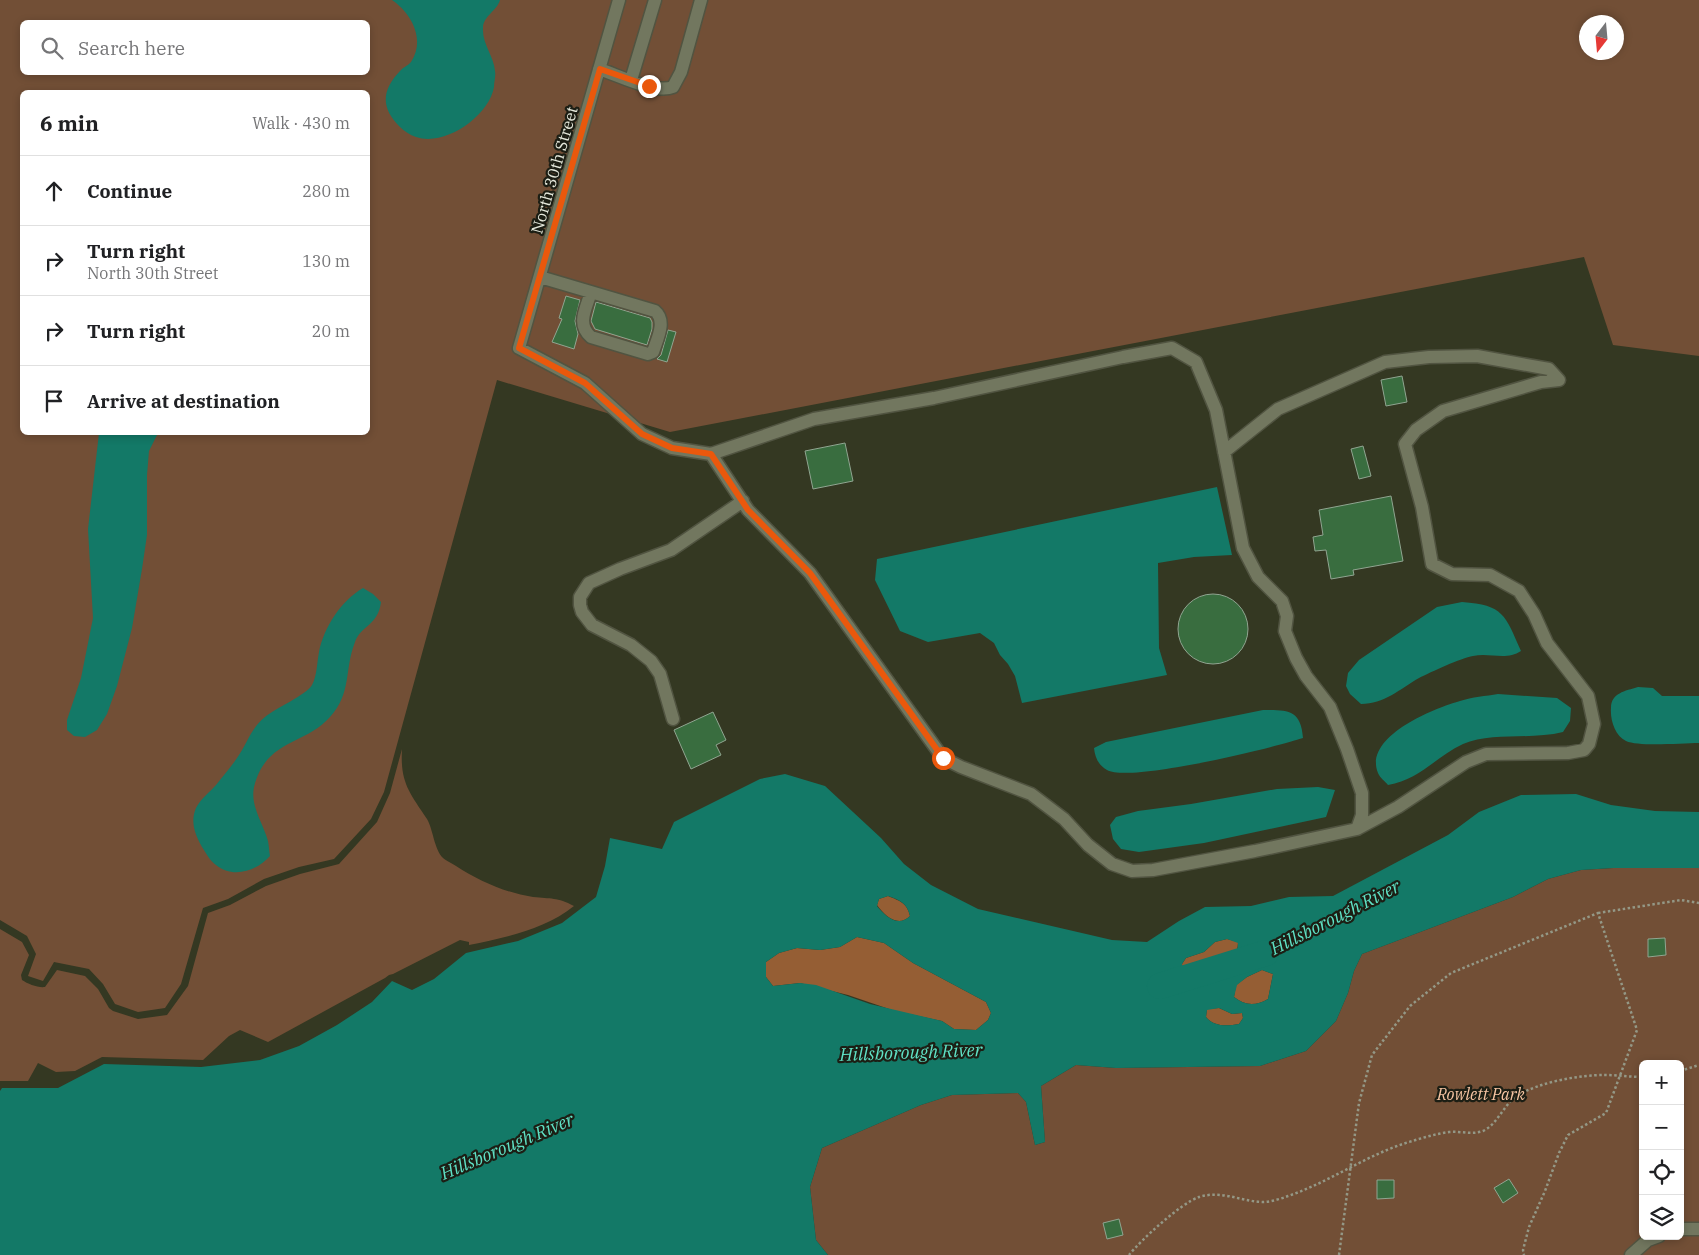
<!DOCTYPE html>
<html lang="en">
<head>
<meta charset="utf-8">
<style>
  :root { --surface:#fff; --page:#f2f2f2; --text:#202124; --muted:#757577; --line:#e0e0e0 }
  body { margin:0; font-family:"IBM Plex Serif",serif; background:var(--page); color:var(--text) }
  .controls { position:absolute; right:15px; bottom:15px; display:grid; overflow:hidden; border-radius:8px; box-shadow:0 2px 8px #0003 }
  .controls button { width:45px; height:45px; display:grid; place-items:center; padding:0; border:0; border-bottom:1px solid var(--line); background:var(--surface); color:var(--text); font:25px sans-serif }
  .compass { position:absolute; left:1579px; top:15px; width:45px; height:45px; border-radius:50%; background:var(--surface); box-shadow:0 2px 8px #0003; rotate:196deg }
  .stop { position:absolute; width:15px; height:15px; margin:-11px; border:4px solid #ea580c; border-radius:50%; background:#fff }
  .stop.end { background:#ea580c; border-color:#fff; box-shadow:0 1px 5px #0008 }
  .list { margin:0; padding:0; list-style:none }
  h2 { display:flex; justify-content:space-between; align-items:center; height:65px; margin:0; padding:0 20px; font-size:21px }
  h2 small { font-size:16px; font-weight:400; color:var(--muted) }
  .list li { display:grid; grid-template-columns:32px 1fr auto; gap:15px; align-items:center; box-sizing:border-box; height:70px; padding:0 20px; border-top:1px solid var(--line) }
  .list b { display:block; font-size:19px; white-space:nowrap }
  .list p { margin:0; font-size:16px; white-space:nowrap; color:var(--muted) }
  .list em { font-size:16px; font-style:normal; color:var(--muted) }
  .icon { flex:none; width:28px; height:28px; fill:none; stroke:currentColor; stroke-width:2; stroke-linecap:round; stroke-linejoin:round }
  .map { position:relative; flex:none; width:1699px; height:1255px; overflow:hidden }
  .search { position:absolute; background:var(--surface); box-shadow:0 2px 8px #0003; left:20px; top:20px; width:350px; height:55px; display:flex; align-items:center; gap:12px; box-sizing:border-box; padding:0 18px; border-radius:8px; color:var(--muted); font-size:19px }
  .panel { position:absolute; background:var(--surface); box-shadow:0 2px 8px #0003; left:20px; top:90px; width:350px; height:345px; border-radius:8px }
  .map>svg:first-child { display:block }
  .green { fill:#724f36; fill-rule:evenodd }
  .forest { fill:#955e34 }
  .water { fill:#137967; fill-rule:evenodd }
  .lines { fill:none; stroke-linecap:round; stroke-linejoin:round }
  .river { stroke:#137967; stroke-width:26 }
  .building { fill:#396d3f; stroke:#90a591 }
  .minor-casing { stroke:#515441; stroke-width:15 }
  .path { stroke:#949886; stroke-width:2.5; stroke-dasharray:2.5 2.5; stroke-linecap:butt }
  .minor { stroke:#72775f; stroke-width:12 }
  .route { stroke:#ea580c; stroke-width:6 }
  .labels { text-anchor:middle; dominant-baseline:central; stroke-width:4.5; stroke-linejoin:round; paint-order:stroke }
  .street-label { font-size:16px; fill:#e6e9dc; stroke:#1c1e14 }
  .park-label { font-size:16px; font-style:italic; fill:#f7c5a3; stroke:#1c1e14 }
  .water-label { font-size:18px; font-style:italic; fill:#5fe1c5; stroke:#1c1e14 }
</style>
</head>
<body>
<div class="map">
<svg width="1699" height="1255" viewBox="0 0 1699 1255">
  <rect width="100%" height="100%" fill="#343822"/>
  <path class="green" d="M0 0H1699V356L1613 345 1584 257 670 432 497 380 384 792 371 819 334 859 299 867 264 879 228 899 203 908 181 984 165 1008 138 1012 115 1004 103 984 89 969 54 962 43 981 28 976 36 954 27 936 0 920ZM22 22H368V72H22ZM1586 22H1616V52H1586ZM22 92H368V432H22Z
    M402 749C400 782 409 792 427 819 433 829 434 849 443 858 446 861 452 863 456 866 479 881 506 893 533 897 551 899 557 897 574 906 544 930 506 937 469 945V942L460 940 393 974 389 975 385 978 268 1042 240 1030 229 1036 203 1060 102 1057 75 1071 56 1072 38 1063 28 1081H0V929L22 942 29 955 21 975 22 980C28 984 38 988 45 987L57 970 85 976 98 989 109 1008 113 1011 138 1019 167 1015 188 986 208 913 230 905 266 886 300 874 339 864 377 822 390 793Z
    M1613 868H1699V1255H828L816 1240 810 1187 822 1148 921 1105 952 1095 1018 1093 1026 1102 1035 1145 1045 1142 1041 1086 1076 1065 1116 1068 1260 1066 1306 1051 1336 1021 1348 993 1354 971 1362 954 1513 897 1548 879 1581 870ZM1643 1064H1680V1236H1643Z"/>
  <path class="forest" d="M888 896C900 901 907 903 910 916 898 928 885 916 877 905L879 899Z
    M857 937 884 943 913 963 986 1002 991 1013 988 1020 976 1030 954 1029 942 1021 895 1011 848 995 800 983 773 986 766 977V962L779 953 797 948 820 950 840 947Z
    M1227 939 1238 942C1237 973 1208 980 1183 972L1182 964 1186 958 1204 952 1215 942Z
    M1262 970 1273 974 1268 999C1256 1006 1245 1006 1234 997L1236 985 1247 977Z
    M1219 1008 1232 1014 1242 1013 1243 1018 1239 1024C1227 1026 1214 1027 1206 1017L1207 1009Z"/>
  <path class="water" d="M392 0H500C497 11 483 16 483 28 482 44 494 56 495 71 496 76 494 82 494 87 489 116 445 147 416 137 410 135 404 131 400 127 381 108 381 91 400 71 403 67 408 66 411 62 426 39 411 13 392 0Z
    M99 433H158L149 451 147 475V535L142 569 132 628 117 686 107 714 97 730 85 737 74 736 67 730V720L81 678 93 618 88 529Z
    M1217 487 1232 555 1194 557 1158 563 1159 648 1167 675 1022 703 1015 676 1008 664 1000 655 994 643 980 633 928 642 900 631 875 580 877 559Z
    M363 588 373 594 381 602C378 626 361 625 355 642 344 670 352 693 330 717 304 746 266 739 254 787 250 806 263 823 268 841 269 846 269 851 270 856 257 871 233 879 216 865 210 861 206 853 202 847 195 834 190 822 196 808 201 798 210 792 216 785 223 776 231 767 237 758 247 744 251 728 265 717 276 708 306 695 312 685 317 676 317 662 319 652 324 627 341 601 363 588Z
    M1462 602C1504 605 1505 615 1521 651 1506 661 1489 652 1473 656 1461 658 1431 672 1419 678 1400 689 1384 704 1361 704L1350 694 1346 686 1348 673 1359 660 1437 607Z
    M1638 687 1653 688 1662 696H1699V743C1682 743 1639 747 1626 741 1615 736 1610 720 1611 708 1611 693 1625 691 1638 687Z
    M1498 694 1557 698 1571 708 1570 721 1563 732C1531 740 1491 732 1463 744 1437 756 1419 780 1388 785 1385 781 1380 778 1378 773 1363 737 1434 708 1460 701 1472 697 1486 696 1498 694Z
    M1263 710C1287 710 1301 709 1303 738 1272 748 1130 783 1107 770 1098 765 1095 757 1094 748L1106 742Z
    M785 774 825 786 881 838 904 864 931 885 978 909 1112 940 1147 942 1179 921 1205 907 1251 906 1289 897 1333 896 1448 835 1479 812 1521 795 1576 794 1611 805 1655 811 1699 812V868H1613L1581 870 1548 879 1513 897 1362 954 1354 971 1348 993 1336 1021 1306 1051 1260 1066 1116 1068 1076 1065 1041 1086 1045 1142 1035 1145 1026 1102 1018 1093 952 1095 921 1105 822 1148 810 1187 816 1240 828 1255H0V1091L2 1088H58L104 1064 201 1067 260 1060 299 1046 337 1025 372 1002 392 981 412 990 434 979 466 953 518 941 562 923 596 897 605 866 610 838 662 849 674 822 760 779ZM888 896C900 900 907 903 910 916 898 928 885 916 877 906L879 899ZM857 937 884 943 913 963 986 1002 991 1013 988 1020 976 1030 954 1029 942 1021 870 1004 816 985 800 983 773 986 766 977V962L779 953 797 948 820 950 840 947ZM1227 939 1238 943C1237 973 1208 980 1183 972L1182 964 1186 958 1204 952 1215 942ZM1262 970 1273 974 1268 999C1256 1006 1245 1006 1234 997L1237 985 1247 977ZM1219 1008 1232 1014 1242 1013 1243 1018 1239 1024C1227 1026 1214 1027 1206 1017L1207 1010Z
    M1318 787 1335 790 1326 817 1204 843 1139 852 1121 849 1113 839 1110 825 1116 817 1138 811 1191 804 1277 789Z"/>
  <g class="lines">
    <path class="river" d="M1160 986 1266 953"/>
  </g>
  <path class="building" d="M566 296 580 300 575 321 578 334 574 349 552 342 562 319 559 318Z
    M596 302 650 318 652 322V329L647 345 595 329 591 321Z
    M668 330 676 332 667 362 657 359 661 355Z
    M1402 376 1407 402 1386 406 1381 380Z
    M845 443 853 481 813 489 805 451Z
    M1363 446 1371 476 1359 479 1351 449Z
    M1391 496 1403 561 1353 570 1354 575 1331 579 1326 550 1315 551 1313 537 1323 535 1319 510Z
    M1178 629a35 35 0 1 1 70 0a35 35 0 1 1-70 0Z
    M713 712 726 740 716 745 721 755 691 769 674 730Z
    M1665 938 1666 955 1648 957V939Z
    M1509 1179 1518 1193 1503 1203 1494 1188Z
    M1377 1180H1394V1198L1377 1199Z
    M1119 1219 1123 1235 1107 1239 1103 1223Z"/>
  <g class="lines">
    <defs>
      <path id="minor" d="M619 0 519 348 585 383 642 434 672 448 711 454 748 510 810 573 943 758 961 767 1031 794 1064 819 1088 845 1112 864 1132 871 1153 870 1255 851 1357 829 1362 815V793L1347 749 1330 707 1306 676 1296 658 1285 631 1287 616 1282 601 1258 577 1243 548 1216 410 1196 362 1172 348 1123 357 934 398 814 419 711 454
        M599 69C618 75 655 94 673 87L681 72 701 0
        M631 80 655 0
        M540 277 655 311C667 321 657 339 653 352L648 354 591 337C576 324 586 309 591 292
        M1224 452 1278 409 1385 362 1429 357 1477 356 1549 369 1559 380 1541 382 1443 411 1416 430 1405 444 1422 507 1432 564 1452 574 1490 575 1519 591 1534 614 1547 643 1588 696 1594 724 1589 744 1584 750 1568 753 1486 754 1466 762 1398 807 1357 829
        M673 719 660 674 651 661 631 645 592 625 582 612 580 605V597L589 583 620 569 671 550 743 501
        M1680 1229H1699
        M1631 1255 1648 1240 1659 1236"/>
    </defs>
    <use href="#minor" class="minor-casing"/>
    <path class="path" d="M1598 913 1681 900 1699 903
      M1680 1071 1699 1065
      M1129 1255C1141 1240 1181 1203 1199 1197 1221 1190 1240 1201 1262 1202 1271 1202 1280 1199 1288 1196 1330 1182 1366 1155 1409 1142 1422 1138 1435 1134 1449 1132 1461 1131 1472 1135 1483 1131 1498 1124 1503 1105 1517 1096 1539 1082 1579 1075 1605 1075 1618 1075 1630 1077 1643 1077
      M1339 1255 1359 1103 1372 1055 1410 1006 1451 973 1598 913 1637 1030 1606 1113 1568 1135 1559 1153 1545 1191 1529 1227 1523 1250 1524 1255"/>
    <use href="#minor" class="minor"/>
  </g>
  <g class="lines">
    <path class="route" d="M649 86 600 69 519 348 585 383 642 434 672 448 711 454 748 510 810 573 943 758"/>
  </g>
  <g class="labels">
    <g class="street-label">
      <text transform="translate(554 170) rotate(-74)">North 30th Street</text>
    </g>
    <g class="park-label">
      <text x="1481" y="1094">Rowlett Park</text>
    </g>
    <g class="water-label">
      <text transform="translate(1335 917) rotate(-27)">Hillsborough River</text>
      <text transform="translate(911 1052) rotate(-2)">Hillsborough River</text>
      <text transform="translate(507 1146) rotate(-23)">Hillsborough River</text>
    </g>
  </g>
</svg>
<div class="controls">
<button>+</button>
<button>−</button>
<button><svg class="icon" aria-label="locate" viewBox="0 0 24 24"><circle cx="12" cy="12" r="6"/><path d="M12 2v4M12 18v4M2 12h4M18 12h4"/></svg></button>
<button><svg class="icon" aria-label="layers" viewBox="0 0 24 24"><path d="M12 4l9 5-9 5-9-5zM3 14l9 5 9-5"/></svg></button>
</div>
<svg class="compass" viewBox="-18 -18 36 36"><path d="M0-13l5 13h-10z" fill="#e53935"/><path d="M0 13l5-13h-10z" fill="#757577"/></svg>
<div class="stop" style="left:943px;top:758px"></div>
<div class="stop end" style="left:649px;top:86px"></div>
<div class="search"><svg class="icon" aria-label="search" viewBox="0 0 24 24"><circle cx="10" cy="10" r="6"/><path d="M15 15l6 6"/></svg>Search here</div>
<section class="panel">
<h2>6 min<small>Walk · 430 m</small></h2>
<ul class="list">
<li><svg class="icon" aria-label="ahead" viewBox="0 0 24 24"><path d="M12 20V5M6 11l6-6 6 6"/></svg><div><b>Continue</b></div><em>280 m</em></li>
<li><svg class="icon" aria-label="right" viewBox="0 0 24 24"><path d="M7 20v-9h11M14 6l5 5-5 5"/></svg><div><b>Turn right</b><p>North 30th Street</p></div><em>130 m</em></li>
<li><svg class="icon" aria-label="right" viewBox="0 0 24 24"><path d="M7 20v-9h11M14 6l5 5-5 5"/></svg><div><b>Turn right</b></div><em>20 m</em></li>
<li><svg class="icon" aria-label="arrive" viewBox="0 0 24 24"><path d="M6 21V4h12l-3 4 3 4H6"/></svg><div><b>Arrive at destination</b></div></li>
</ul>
</section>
</div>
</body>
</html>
